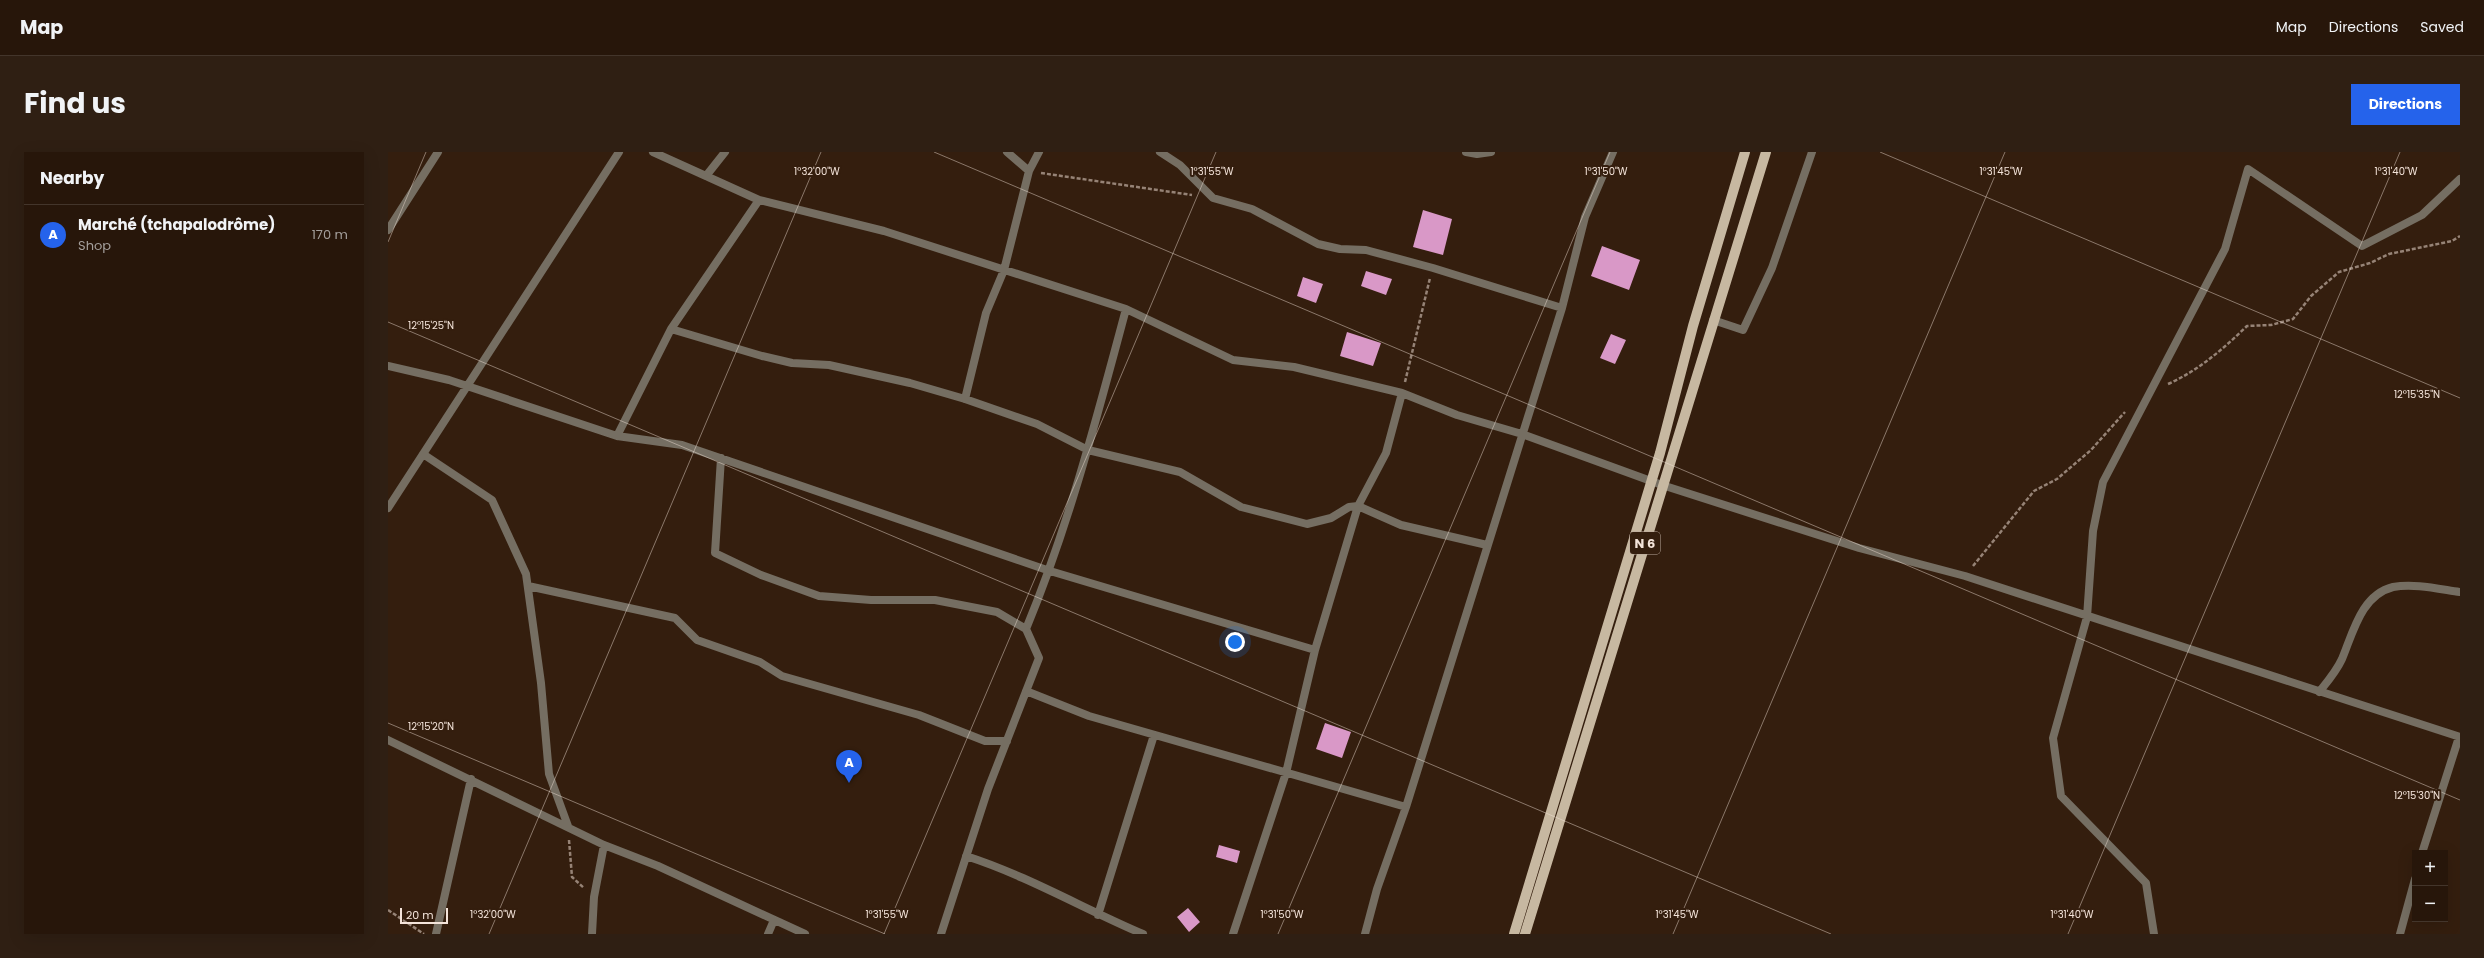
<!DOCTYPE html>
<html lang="en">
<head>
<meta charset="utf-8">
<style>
  :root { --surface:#27160a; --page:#2f1f13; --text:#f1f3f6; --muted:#a49f9c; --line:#43352b; --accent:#2563eb }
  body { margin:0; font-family:Poppins,sans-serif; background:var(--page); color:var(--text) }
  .controls { position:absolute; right:12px; bottom:12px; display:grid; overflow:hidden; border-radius:0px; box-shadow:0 4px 16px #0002 }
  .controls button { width:36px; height:36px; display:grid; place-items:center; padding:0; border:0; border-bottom:1px solid var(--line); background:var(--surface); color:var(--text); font:20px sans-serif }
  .scale { position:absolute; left:12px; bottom:10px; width:48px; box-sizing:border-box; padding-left:4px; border:2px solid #f4e4da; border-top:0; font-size:11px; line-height:14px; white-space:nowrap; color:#f4e4da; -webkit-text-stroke:3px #341e0e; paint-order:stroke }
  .you { position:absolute; left:847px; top:490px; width:14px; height:14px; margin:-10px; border:3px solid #fff; border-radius:50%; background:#1a73e8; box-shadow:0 0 0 6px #1a73e833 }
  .badge { display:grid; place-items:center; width:26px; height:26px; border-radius:50%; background:var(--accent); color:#fff; font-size:13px; font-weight:700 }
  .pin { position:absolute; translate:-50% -33px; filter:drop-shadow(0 1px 2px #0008) }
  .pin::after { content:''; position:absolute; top:21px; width:14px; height:12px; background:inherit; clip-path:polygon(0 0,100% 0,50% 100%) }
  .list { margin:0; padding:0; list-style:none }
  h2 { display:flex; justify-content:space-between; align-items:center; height:52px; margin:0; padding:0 16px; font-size:17px }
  h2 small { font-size:13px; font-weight:400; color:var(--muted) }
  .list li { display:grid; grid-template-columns:26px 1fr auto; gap:12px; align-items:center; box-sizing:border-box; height:60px; padding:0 16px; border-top:1px solid var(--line) }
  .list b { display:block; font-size:15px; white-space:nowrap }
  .list p { margin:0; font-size:13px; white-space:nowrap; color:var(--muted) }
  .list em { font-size:13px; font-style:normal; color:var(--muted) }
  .map { position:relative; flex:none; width:2072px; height:782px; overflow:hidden; border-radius:0px }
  header { display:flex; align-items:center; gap:24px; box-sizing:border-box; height:56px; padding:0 20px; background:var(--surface); border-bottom:1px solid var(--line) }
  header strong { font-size:19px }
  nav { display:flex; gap:22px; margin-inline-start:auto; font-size:14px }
  .intro { display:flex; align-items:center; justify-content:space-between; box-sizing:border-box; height:96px; padding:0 24px }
  h1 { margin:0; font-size:28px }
  .button { padding:10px 18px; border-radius:0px; background:var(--accent); color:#fff; font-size:14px; font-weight:700 }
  main { display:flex; gap:24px; padding:0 24px }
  aside { flex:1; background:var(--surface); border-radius:0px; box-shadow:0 4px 16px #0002 }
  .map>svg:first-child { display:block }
  .building { fill:#d998c7 }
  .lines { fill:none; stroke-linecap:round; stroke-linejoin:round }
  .path { stroke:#968376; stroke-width:2.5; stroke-dasharray:4 2; stroke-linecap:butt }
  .minor { stroke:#756e62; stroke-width:8 }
  .primary { stroke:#c7b8a1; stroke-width:10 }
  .ticks { fill:none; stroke:#f4e4da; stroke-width:1; stroke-opacity:0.45 }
  .labels { text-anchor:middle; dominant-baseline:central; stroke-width:4; stroke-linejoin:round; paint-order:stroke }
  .shield { fill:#341e0e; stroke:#baa99d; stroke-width:1 }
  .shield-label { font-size:13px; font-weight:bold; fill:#f4e4da }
  .ticks-label { font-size:10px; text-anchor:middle; fill:#f4e4da; stroke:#341e0e; stroke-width:4; stroke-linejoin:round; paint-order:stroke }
</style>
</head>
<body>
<header>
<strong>Map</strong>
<nav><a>Map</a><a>Directions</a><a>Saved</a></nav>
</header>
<div class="intro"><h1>Find us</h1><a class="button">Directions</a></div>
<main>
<aside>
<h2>Nearby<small></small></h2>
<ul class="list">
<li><span class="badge">A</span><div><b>Marché (tchapalodrôme)</b><p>Shop</p></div><em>170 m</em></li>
</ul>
</aside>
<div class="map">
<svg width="2072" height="782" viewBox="0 0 2072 782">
  <rect width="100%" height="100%" fill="#341e0e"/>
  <path class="building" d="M1035 58 1064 67 1055 103 1025 95Z
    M1214 94 1252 108 1241 138 1203 124Z
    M978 119 1004 127 998 143 973 134Z
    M915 125 935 132 928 151 909 144Z
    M959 180 993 191 985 214 952 204Z
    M1223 182 1238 188 1227 212 1212 206Z
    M937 571 963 580 954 606 928 597Z
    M831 693 852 699 849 711 828 705Z
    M800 756 812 770 801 780 789 765Z"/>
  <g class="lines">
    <path class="path" d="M653 21 804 43
      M1017 230 1042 126
      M1780 232C1811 218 1834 198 1859 174L1883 173 1905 167 1923 144 1951 120 1982 111 2001 102 2064 89 2072 84
      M1585 414 1646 339 1669 327 1703 298 1737 260
      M181 688 184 725 196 736
      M0 758 36 782"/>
    <path class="minor" d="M265 0 371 48 496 79 738 157 845 208 906 215 1014 241 1069 263 1134 282 1274 333 1471 396 1577 424 2072 585
      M619 0 641 19
      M772 0 792 13 825 46 864 57 930 92 952 97 978 98 1045 116 1174 156
      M1078 0 1089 2 1103 0
      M318 24 337 0
      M0 78 50 0
      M1325 168 1355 178 1384 116 1424 0
      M283 177 374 204 404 211 441 213 522 231 577 247 649 272 700 298 792 320 853 355 919 372 943 366 961 355 970 354 1013 373 1099 393
      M0 214 61 228 229 284 294 293 662 419 927 498
      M577 247 598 161 616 118 641 19 651 0
      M229 284 283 177 371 48
      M35 302 104 348 138 422 153 531 161 622 180 674
      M333 306 327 401 373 423 431 444 483 448H547L609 460 638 477
      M0 356 231 0
      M140 434 287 466 309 488 372 510 394 524 531 563 597 589H619
      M638 539 701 564 1018 655
      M1931 540C1940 529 1948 520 1954 507 1965 481 1973 443 2005 435 2026 431 2051 437 2072 440
      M0 588 216 693 270 714 417 782
      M2034 701 2071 585
      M578 704C640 724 696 757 755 782
      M710 763 766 583
      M48 782 83 627
      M204 782 206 745 216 693
      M380 782 386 768
      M553 782 600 637 651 506 638 477C681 373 709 265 738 157
      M845 782 898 621 927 498 970 354 998 301 1014 241
      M977 782 989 737 1018 655 1174 156 1197 65 1225 0
      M1766 782 1758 731 1673 644 1665 586 1699 465 1705 379 1715 330 1837 97 1860 17 1974 94 2034 63 2072 27
      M2012 782 2027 727"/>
    <path class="primary" d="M1126 782 1272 301 1305 174 1357 0
      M1137 782 1378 0"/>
  </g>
  <path class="ticks" d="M546 0 2072 648M1492 0 2072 246M0 90 38 0M0 170 1443 782M0 571 497 782M101 782 433 0M496 782 828 0M890 782 1222 0M1285 782 1617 0M1680 782 2012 0"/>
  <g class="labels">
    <rect class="shield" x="1242" y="380" width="30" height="22" rx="3"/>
    <g class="shield-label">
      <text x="1257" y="391">N 6</text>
    </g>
  </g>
  <g class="ticks-label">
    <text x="429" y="23">1°32'00"W</text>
    <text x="824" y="23">1°31'55"W</text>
    <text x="1218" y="23">1°31'50"W</text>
    <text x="1613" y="23">1°31'45"W</text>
    <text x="2008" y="23">1°31'40"W</text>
    <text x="43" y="177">12°15'25"N</text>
    <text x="2029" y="246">12°15'35"N</text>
    <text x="43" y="578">12°15'20"N</text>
    <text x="2029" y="647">12°15'30"N</text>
    <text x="105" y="766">1°32'00"W</text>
    <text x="499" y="766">1°31'55"W</text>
    <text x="894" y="766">1°31'50"W</text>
    <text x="1289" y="766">1°31'45"W</text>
    <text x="1684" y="766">1°31'40"W</text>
  </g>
</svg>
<div class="controls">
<button>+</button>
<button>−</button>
</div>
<div class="scale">20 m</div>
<div class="you"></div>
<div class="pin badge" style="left:461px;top:631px">A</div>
</div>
</main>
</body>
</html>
